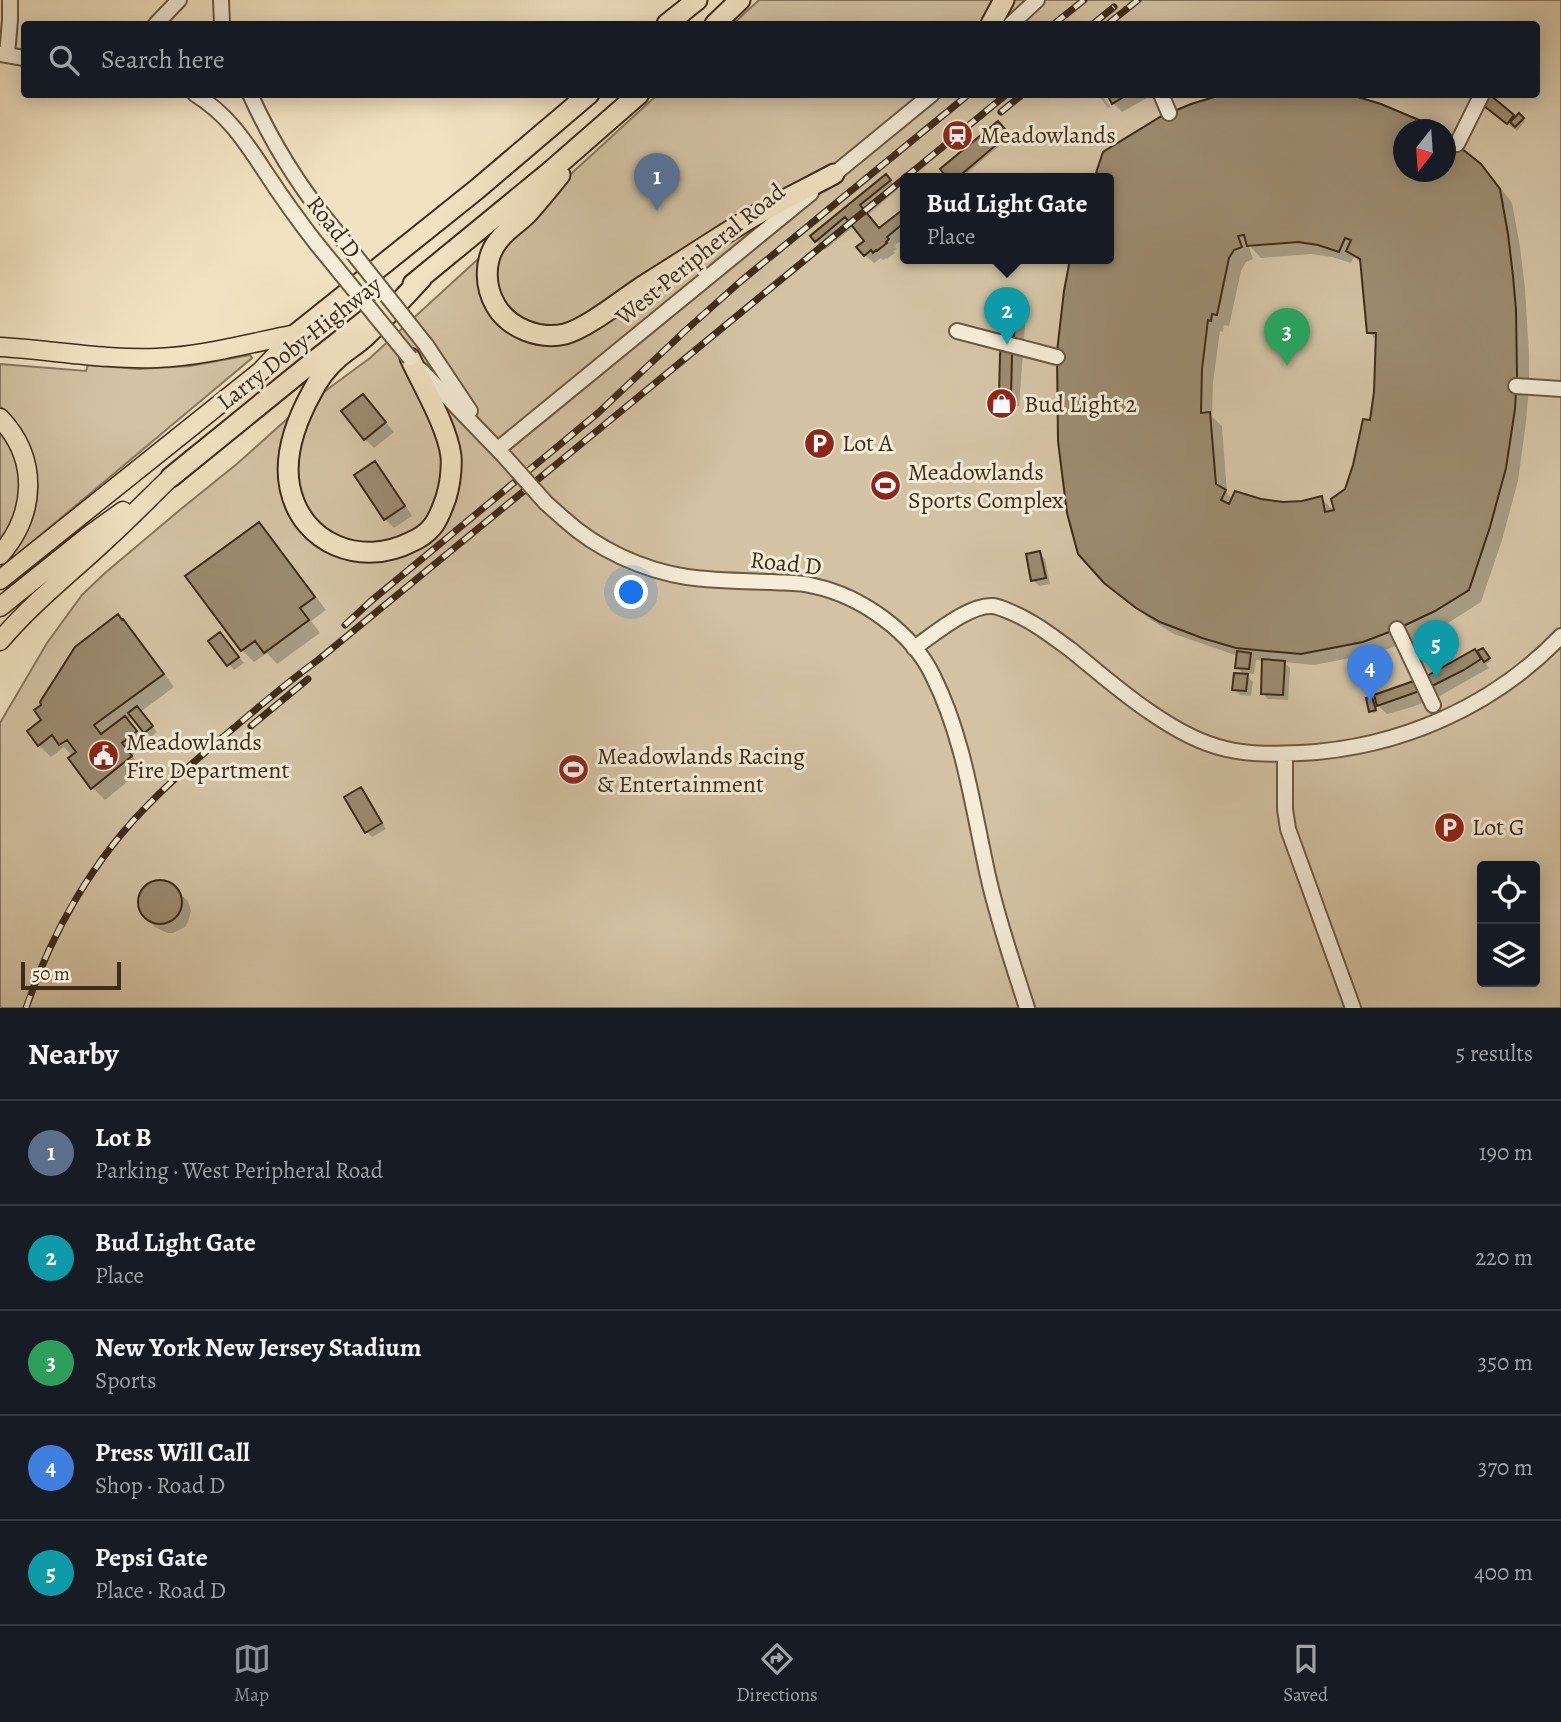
<!DOCTYPE html>
<html lang="en">
<head>
<meta charset="utf-8">
<style>
  :root { --surface:#171b24; --page:#20242c; --text:#f1f3f6; --muted:#9ea1a6; --line:#363941; --accent:#8c9099 }
  body { margin:0; font-family:Alegreya,serif; background:var(--page); color:var(--text) }
  .controls { position:absolute; right:21px; bottom:21px; display:grid; overflow:hidden; border-radius:7px; box-shadow:0 4px 18px #0003 }
  .controls button { width:63px; height:63px; display:grid; place-items:center; padding:0; border:0; border-bottom:2px solid var(--line); background:var(--surface); color:var(--text); font:35px sans-serif }
  .compass { position:absolute; left:1393px; top:119px; width:63px; height:63px; border-radius:50%; background:var(--surface); box-shadow:0 4px 18px #0003; rotate:197deg }
  .scale { position:absolute; left:21px; bottom:18px; width:100px; box-sizing:border-box; padding-left:7px; border:4px solid #3e2c17; border-top:0; font-size:19px; line-height:24px; white-space:nowrap; color:#3e2c17; -webkit-text-stroke:5px #f6ecd7; paint-order:stroke }
  .you { position:absolute; left:632px; top:593px; width:24px; height:24px; margin:-18px; border:5px solid #fff; border-radius:50%; background:#1a73e8; box-shadow:0 0 0 10px #1a73e833 }
  .badge { display:grid; place-items:center; width:46px; height:46px; border-radius:50%; background:var(--accent); color:#fff; font-size:23px; font-weight:700 }
  .pin { position:absolute; translate:-50% -58px; filter:drop-shadow(0 2px 4px #0008) }
  .pin::after { content:''; position:absolute; top:37px; width:24px; height:21px; background:inherit; clip-path:polygon(0 0,100% 0,50% 100%) }
  .popup { position:absolute; left:900px; top:173px; width:214px; height:91px; box-sizing:border-box; display:grid; place-content:center; border-radius:7px; background:var(--surface); filter:drop-shadow(0 2px 5px #0005); font-size:23px; white-space:nowrap; color:var(--muted) }
  .popup b { font-size:26px; color:var(--text) }
  .popup::after { content:''; position:absolute; left:50%; top:100%; margin-left:-14px; border:14px solid transparent; border-top-color:var(--surface) }
  .list { margin:0; padding:0; list-style:none }
  h2 { display:flex; justify-content:space-between; align-items:center; height:91px; margin:0; padding:0 28px; font-size:30px }
  h2 small { font-size:23px; font-weight:400; color:var(--muted) }
  .list li { display:grid; grid-template-columns:46px 1fr auto; gap:21px; align-items:center; box-sizing:border-box; height:105px; padding:0 28px; border-top:2px solid var(--line) }
  .list b { display:block; font-size:26px; white-space:nowrap }
  .list p { margin:0; font-size:23px; white-space:nowrap; color:var(--muted) }
  .list em { font-size:23px; font-style:normal; color:var(--muted) }
  .icon { flex:none; width:38px; height:38px; fill:none; stroke:currentColor; stroke-width:2; stroke-linecap:round; stroke-linejoin:round }
  .map { position:relative; flex:none; width:1561px; height:1008px; overflow:hidden }
  .search { position:absolute; background:var(--surface); box-shadow:0 4px 18px #0003; left:21px; right:21px; top:21px; height:77px; display:flex; align-items:center; gap:18px; box-sizing:border-box; padding:0 24px; border-radius:7px; color:var(--muted); font-size:26px }
  .sheet { height:616px; background:var(--surface) }
  nav { display:flex; justify-content:space-around; align-items:center; box-sizing:border-box; height:98px; border-top:2px solid var(--line); background:var(--surface); font-size:19px; color:var(--muted) }
  nav a { display:grid; justify-items:center; gap:4px }
  nav .on { color:var(--accent) }
  .map>svg:first-child { display:block }
  .green { fill:#d3c3a4; stroke:#88785e; stroke-width:2; fill-rule:evenodd }
  .shadow { fill:#0003; fill-rule:evenodd }
  .building { fill:#9b8b6f; stroke:#3e2c17; stroke-width:2; fill-rule:evenodd }
  .lines { fill:none; stroke-linecap:round; stroke-linejoin:round }
  .minor-casing { stroke:#6b5a42; stroke-width:18 }
  .major-casing { stroke:#3e2c17; stroke-width:21 }
  .highway-casing { stroke:#3e2c17; stroke-width:23 }
  .minor { stroke:#f6ecd7; stroke-width:14 }
  .major { stroke:#f1e2c1; stroke-width:18 }
  .highway { stroke:#f1e2c1; stroke-width:19 }
  .rail-casing { stroke:#3e2c17; stroke-width:7 }
  .rail { stroke:#f6ecd7; stroke-width:4.5; stroke-dasharray:13; stroke-linecap:butt }
  .minor-bridge-casing { stroke:#6b5a42; stroke-width:18; stroke-linecap:butt }
  .minor-bridge { stroke:#f6ecd7; stroke-width:14 }
  .labels { text-anchor:middle; dominant-baseline:central; stroke-width:6; stroke-linejoin:round; paint-order:stroke }
  .poi-label { font-size:24px; fill:#3e2c17; stroke:#f6ecd7; text-anchor:start }
  .street-label { font-size:24px; fill:#3e2c17; stroke:#f6ecd7 }
</style>
</head>
<body>
<div class="map">
<svg width="1561" height="1008" viewBox="0 0 1561 1008">
  <rect width="100%" height="100%" fill="#f1e2c1"/>
  <filter id="stains"><feTurbulence type="fractalNoise" baseFrequency=".00286" numOctaves="4"/><feColorMatrix values="0 0 0 0 .2 0 0 0 0 .09 0 0 0 0 .02 0 0 0 .5 -.17"/></filter>
  <radialGradient id="worn" r=".72"><stop offset=".6" stop-color="#630" stop-opacity="0"/><stop offset="1" stop-color="#630" stop-opacity=".3"/></radialGradient>
  <path class="green" d="M759 0H1561V1008H0V723L47 643 82 595 105 573 181 509 238 463 287 419 370 358 657 95 1536 94V24H733ZM1404 130H1446V172H1404ZM906 179H1108V259H906ZM1482 866H1535V982H1482Z
    M250 355 252 358 6 564 4 560C11 552 19 544 25 534 50 491 35 438 0 406V364L86 371 88 365 139 369 190 366Z
    M0 430C19 455 25 485 16 515 14 526 5 536 0 545Z"/>
  <path class="shadow" d="M1110 94H1154L1122 112 1113 103Z
    M1464 94H1486L1516 119 1519 116 1525 121 1517 131 1475 100Z
    M1102 96 1110 107 1108 108 1100 97Z
    M998 123 1010 137 960 179H950Z
    M1404 130V172H1446V138L1480 165 1493 178 1512 203 1520 247 1525 289 1529 354V388L1526 422 1518 481 1502 540 1481 602 1448 623 1410 641 1376 653 1314 665 1284 662 1290 668 1288 700 1268 699 1262 693 1264 661 1256 660 1254 674 1244 673 1253 682 1251 696 1240 695 1234 689 1245 676 1237 667 1238 656 1174 634 1151 620 1119 595 1105 582 1108 259ZM1248 244 1261 258 1311 254 1332 257 1351 263 1354 257 1362 264 1369 332 1377 341 1376 392 1371 422 1347 491 1336 513 1321 498 1302 502 1283 503 1233 499 1227 494 1222 426 1212 417 1213 382 1220 331 1223 332 1224 325 1229 326 1241 271 1246 262 1253 259Z
    M886 176 898 189 868 215 880 230 906 209V237L894 246 897 249 893 251 895 253 887 259 886 258 883 260 881 258 874 263 865 255 867 241 854 226 825 250 812 237Z
    M1015 316 1025 325 1019 406H1009V409H999L997 406 1006 402 1001 397Z
    M363 396 394 432 374 448 365 439Z
    M375 464 384 472 412 516 394 528 385 519Z
    M259 524 271 536 326 610 311 621 320 633 277 664 267 653 254 662 242 650Z
    M1039 553 1045 559 1050 584 1039 586 1033 580Z
    M118 617 135 633 174 687 140 712 157 732 151 737 133 717 127 721 148 744 132 756 143 769 105 800 93 788 73 757 64 747 51 757 39 745 44 721Z
    M225 640 244 663 234 670 210 642Z
    M1474 651 1485 662 1486 661 1480 651 1485 652 1491 661 1486 664 1489 668 1438 697 1412 707 1387 714 1374 702 1377 712 1373 713 1371 711 1372 699 1378 705Z
    M361 789 367 795 386 829 372 837 367 832Z
    M163 882 169 884 188 901 191 911 188 922 185 927 173 933H167L155 927 141 912 140 899 142 893 151 884Z"/>
  <path class="building" d="M1107 94H1128L1112 104Z
    M1224 94H1348L1381 104 1419 120 1434 130H1404V172H1446V136L1481 164 1500 189 1508 234 1513 276 1516 310 1517 375 1515 409 1506 468 1490 527 1469 590 1435 611 1397 629 1363 642 1301 654 1266 651 1236 648 1202 638 1160 622 1136 608 1104 583 1078 554 1067 513 1058 441 1057 352 1064 291 1070 259H1108V179H1094L1103 152 1160 117 1191 104ZM1244 235 1247 246 1298 242 1318 245 1339 252 1345 238 1351 240 1346 251 1360 259 1367 333H1376L1374 392 1370 420 1363 419 1353 465 1345 489 1331 499 1334 510 1325 512 1322 496 1302 501 1283 502 1261 499 1235 491 1229 504 1221 500 1226 490 1216 484 1210 412 1201 413 1202 369 1208 320 1211 321 1212 314 1217 315 1229 258 1234 250 1242 247 1238 236Z
    M1469 94H1489L1514 115 1507 124Z
    M1519 113 1524 118 1515 127 1510 122Z
    M998 121 1009 134 956 179H948L940 169Z
    M886 174 891 180 860 205 879 228 906 207V221L887 237 889 239 886 242 887 243 877 251 876 250 873 253 871 250 864 256 856 247 864 241 845 217 815 242 810 236Z
    M1002 298 1015 300 1014 306 1001 304Z
    M1004 312 1016 314 1012 356 1011 397H999L1000 355Z
    M363 394 386 422 364 440 341 411Z
    M995 401H1007V407H995Z
    M375 461 405 506 384 520 354 475Z
    M259 522 315 597 300 608 309 620 264 653 255 641 241 651 185 576Z
    M1040 551 1046 578 1031 581 1026 554Z
    M118 614 122 620 123 619 164 674 94 725 101 734 125 716 137 731 122 743 132 756 91 789 68 758 76 752 67 740 59 745 52 735 38 746 27 731 41 720 34 710 41 705 40 702 75 647Z
    M220 632 239 657 227 666 208 641Z
    M1483 648 1490 658 1484 662 1477 651Z
    M1475 649 1481 659 1464 670 1428 688 1377 706 1374 695 1425 677Z
    M1237 651 1251 653 1249 669 1235 668Z
    M1262 659 1285 661 1283 695 1261 694Z
    M1234 673 1248 674 1246 691 1232 690Z
    M1372 697 1376 710 1369 712 1366 698Z
    M137 706 153 726 144 733 128 713Z
    M361 787 382 823 365 833 344 797Z
    M138 902a22 22 0 1 1 44 0a22 22 0 1 1-44 0Z"/>
  <g class="lines">
    <defs>
      <path id="minor" d="M221 0 222 24
        M156 24 179 0
        M1011 24 1037 0
        M0 54 24 58
        M7 55 10 20V0
        M195 94C230 116 246 143 268 176 283 199 299 221 316 243
        M250 94C272 143 300 188 334 229
        M1161 94 1169 113
        M1457 144 1482 94
        M827 180 932 94
        M957 331 1057 357
        M426 345 470 411
        M421 370 504 456
        M1516 386 1561 389
        M498 449 811 193
        M564 519C597 549 642 570 687 577 715 581 744 581 772 582 786 583 800 582 814 586 861 596 912 632 933 676 964 738 973 809 988 876 998 921 1013 964 1027 1008
        M1397 629 1433 705
        M914 648C933 635 969 604 993 606 1000 607 1006 610 1013 613 1034 622 1052 636 1071 650 1097 671 1123 694 1150 712 1173 728 1199 743 1226 749 1251 755 1276 754 1301 753 1399 748 1493 707 1561 636
        M1285 754V809L1288 829 1353 1008"/>
      <path id="major" d="M0 347C52 350 105 360 157 358 204 356 250 343 296 334
        M0 418C39 459 36 514 0 555
        M0 580 261 371 296 334
        M0 607 91 534 123 511
        M0 641C33 602 72 572 109 537 130 518 150 497 171 477"/>
      <path id="highway" d="M667 24 697 0
        M715 24 740 0
        M991 24 1004 0
        M560 175C550 187 540 200 529 212 520 222 507 229 498 241 484 259 484 286 496 306 509 328 539 340 565 334 588 328 624 298 646 284 680 263 714 240 749 219 777 203 806 189 834 174
        M413 284 552 170 639 94
        M296 334 476 190 589 94
        M410 358C423 386 447 426 451 456 452 471 450 484 446 498 442 508 439 519 432 527 427 533 418 539 411 542 362 567 302 545 290 488 283 455 296 421 312 392 318 380 328 367 338 358 347 350 358 344 367 335 386 317 404 297 422 278
        M171 477 304 369 380 309"/>
    </defs>
    <use href="#minor" class="minor-casing"/>
    <use href="#major" class="major-casing"/>
    <use href="#highway" class="highway-casing"/>
    <use href="#minor" class="minor"/>
    <use href="#major" class="major"/>
    <use href="#highway" class="highway"/>
    <defs>
      <path id="rail" d="M1054 24 1084 0
        M1093 24 1114 7
        M1108 24 1138 0
        M1001 112 1023 94
        M345 625 371 601 598 413 686 330 741 281 969 94
        M251 726 308 679
        M26 1008C52 931 94 858 152 801 174 778 199 758 223 737 255 710 285 684 318 660L1007 94"/>
    </defs>
    <use href="#rail" class="rail-casing"/>
    <use href="#rail" class="rail"/>
    <defs>
      <path id="minor-bridge" d="M334 229 426 345
        M316 243 410 358
        M505 457 546 503 564 519"/>
    </defs>
    <use href="#minor-bridge" class="minor-bridge-casing"/>
    <use href="#minor-bridge" class="minor-bridge"/>
  </g>
  <defs>
    <symbol id="station-disc" viewBox="-11 -11 22 22"><circle r="9.5" fill="#8f2418" stroke="#f6ecd7"/><path d="M-3-6H3Q5-6 5-4V2Q5 4 3 4L4.5 6H3L1.5 4h-3L-3 6H-4.5L-3 4Q-5 4-5 2V-4Q-5-6-3-6ZM-3.5-4v3h7v-3ZM-3.5 1v1.5H-2V1ZM2 1v1.5H3.5V1Z" fill="#fff"/></symbol>
    <symbol id="shop-disc" viewBox="-11 -11 22 22"><circle r="9.5" fill="#8f2418" stroke="#f6ecd7"/><path d="M-5-2.5h2.3a2.7 3.5 0 0 1 5.4 0H5L5.5 6h-11ZM-1.5-2.5h3a1.5 2.3 0 0 0-3 0Z" fill="#fff"/></symbol>
    <symbol id="parking-disc" viewBox="-11 -11 22 22"><circle r="9.5" fill="#8f2418" stroke="#f6ecd7"/><path d="M-3.5-5.5H1a3.5 3.5 0 0 1 0 7H-1V5.5H-3.5ZM-1-3.4V-.6H.8a1.4 1.4 0 0 0 0-2.8Z" fill="#fff"/></symbol>
    <symbol id="stadium-disc" viewBox="-11 -11 22 22"><circle r="9.5" fill="#8f2418" stroke="#f6ecd7"/><path d="M0-5a6.5 5 0 1 0 0 10a6.5 5 0 1 0 0-10ZM-3.5-1.8h7v3.6h-7Z" fill="#fff"/></symbol>
    <symbol id="civic-disc" viewBox="-11 -11 22 22"><circle r="9.5" fill="#8f2418" stroke="#f6ecd7"/><path d="M-.6-6.5H3V-4.5H.6V-3L4-1V1h2V6H-6V1h2V-1L-.6-3ZM-1.2 2.5V6h2.4V2.5Z" fill="#fff"/></symbol>
  </defs>
  <g fill-rule="evenodd">
    <use href="#station-disc" x="940" y="118" width="35" height="35"/>
    <use href="#shop-disc" x="984" y="386" width="35" height="35"/>
    <use href="#parking-disc" x="802" y="426" width="35" height="35"/>
    <use href="#stadium-disc" x="868" y="468" width="35" height="35"/>
    <use href="#civic-disc" x="86" y="738" width="35" height="35"/>
    <use href="#stadium-disc" x="556" y="752" width="35" height="35"/>
    <use href="#parking-disc" x="1432" y="810" width="35" height="35"/>
  </g>
  <g class="labels">
    <g class="poi-label">
      <text x="980" y="135">Meadowlands</text>
      <text x="1024" y="404">Bud Light 2</text>
      <text x="842" y="443">Lot A</text>
      <text x="908" y="472">Meadowlands<tspan x="908" dy="28">Sports Complex</tspan></text>
      <text x="126" y="742">Meadowlands<tspan x="126" dy="28">Fire Department</tspan></text>
      <text x="597" y="756">Meadowlands Racing<tspan x="597" dy="28">&amp; Entertainment</tspan></text>
      <text x="1472" y="827">Lot G</text>
    </g>
    <g class="street-label">
      <text transform="translate(334 227) rotate(52)">Road D</text>
      <text transform="translate(700 254) rotate(-39)">West Peripheral Road</text>
      <text transform="translate(299 343) rotate(-38)">Larry Doby Highway</text>
      <text transform="translate(786 563) rotate(6)">Road D</text>
    </g>
  </g>
  <rect width="100%" height="100%" filter="url(#stains)"/>
  <rect width="100%" height="100%" fill="url(#worn)"/>
</svg>
<div class="controls">
<button><svg class="icon" aria-label="locate" viewBox="0 0 24 24"><circle cx="12" cy="12" r="6"/><path d="M12 2v4M12 18v4M2 12h4M18 12h4"/></svg></button>
<button><svg class="icon" aria-label="layers" viewBox="0 0 24 24"><path d="M12 4l9 5-9 5-9-5zM3 14l9 5 9-5"/></svg></button>
</div>
<svg class="compass" viewBox="-18 -18 36 36"><path d="M0-13l5 13h-10z" fill="#e53935"/><path d="M0 13l5-13h-10z" fill="#9ea1a6"/></svg>
<div class="scale">50 m</div>
<div class="you"></div>
<div class="pin badge" style="left:657px;top:211px;background:#5c6f8a">1</div>
<div class="pin badge" style="left:1007px;top:345px;background:#0f9aa8">2</div>
<div class="popup"><b>Bud Light Gate</b>Place</div>
<div class="pin badge" style="left:1287px;top:366px;background:#2e9e5b">3</div>
<div class="pin badge" style="left:1370px;top:702px;background:#3f7fe0">4</div>
<div class="pin badge" style="left:1436px;top:678px;background:#0f9aa8">5</div>
<div class="search"><svg class="icon" aria-label="search" viewBox="0 0 24 24"><circle cx="10" cy="10" r="6"/><path d="M15 15l6 6"/></svg>Search here</div>
</div>
<section class="sheet">
<h2>Nearby<small>5 results</small></h2>
<ul class="list">
<li><span class="badge" style="background:#5c6f8a">1</span><div><b>Lot B</b><p>Parking · West Peripheral Road</p></div><em>190 m</em></li>
<li><span class="badge" style="background:#0f9aa8">2</span><div><b>Bud Light Gate</b><p>Place</p></div><em>220 m</em></li>
<li><span class="badge" style="background:#2e9e5b">3</span><div><b>New York New Jersey Stadium</b><p>Sports</p></div><em>350 m</em></li>
<li><span class="badge" style="background:#3f7fe0">4</span><div><b>Press Will Call</b><p>Shop · Road D</p></div><em>370 m</em></li>
<li><span class="badge" style="background:#0f9aa8">5</span><div><b>Pepsi Gate</b><p>Place · Road D</p></div><em>400 m</em></li>
</ul>
</section>
<nav>
<a class="on"><svg class="icon" aria-label="map" viewBox="0 0 24 24"><path d="M3 6l6-2 6 2 6-2v14l-6 2-6-2-6 2zM9 4v14M15 6v14"/></svg>Map</a>
<a><svg class="icon" aria-label="directions" viewBox="0 0 24 24"><path d="M12 3l9 9-9 9-9-9zM9 14v-3h6M13 9l2 2-2 2"/></svg>Directions</a>
<a><svg class="icon" aria-label="saved" viewBox="0 0 24 24"><path d="M7 4h10v16l-5-4-5 4z"/></svg>Saved</a>
</nav>
</body>
</html>
